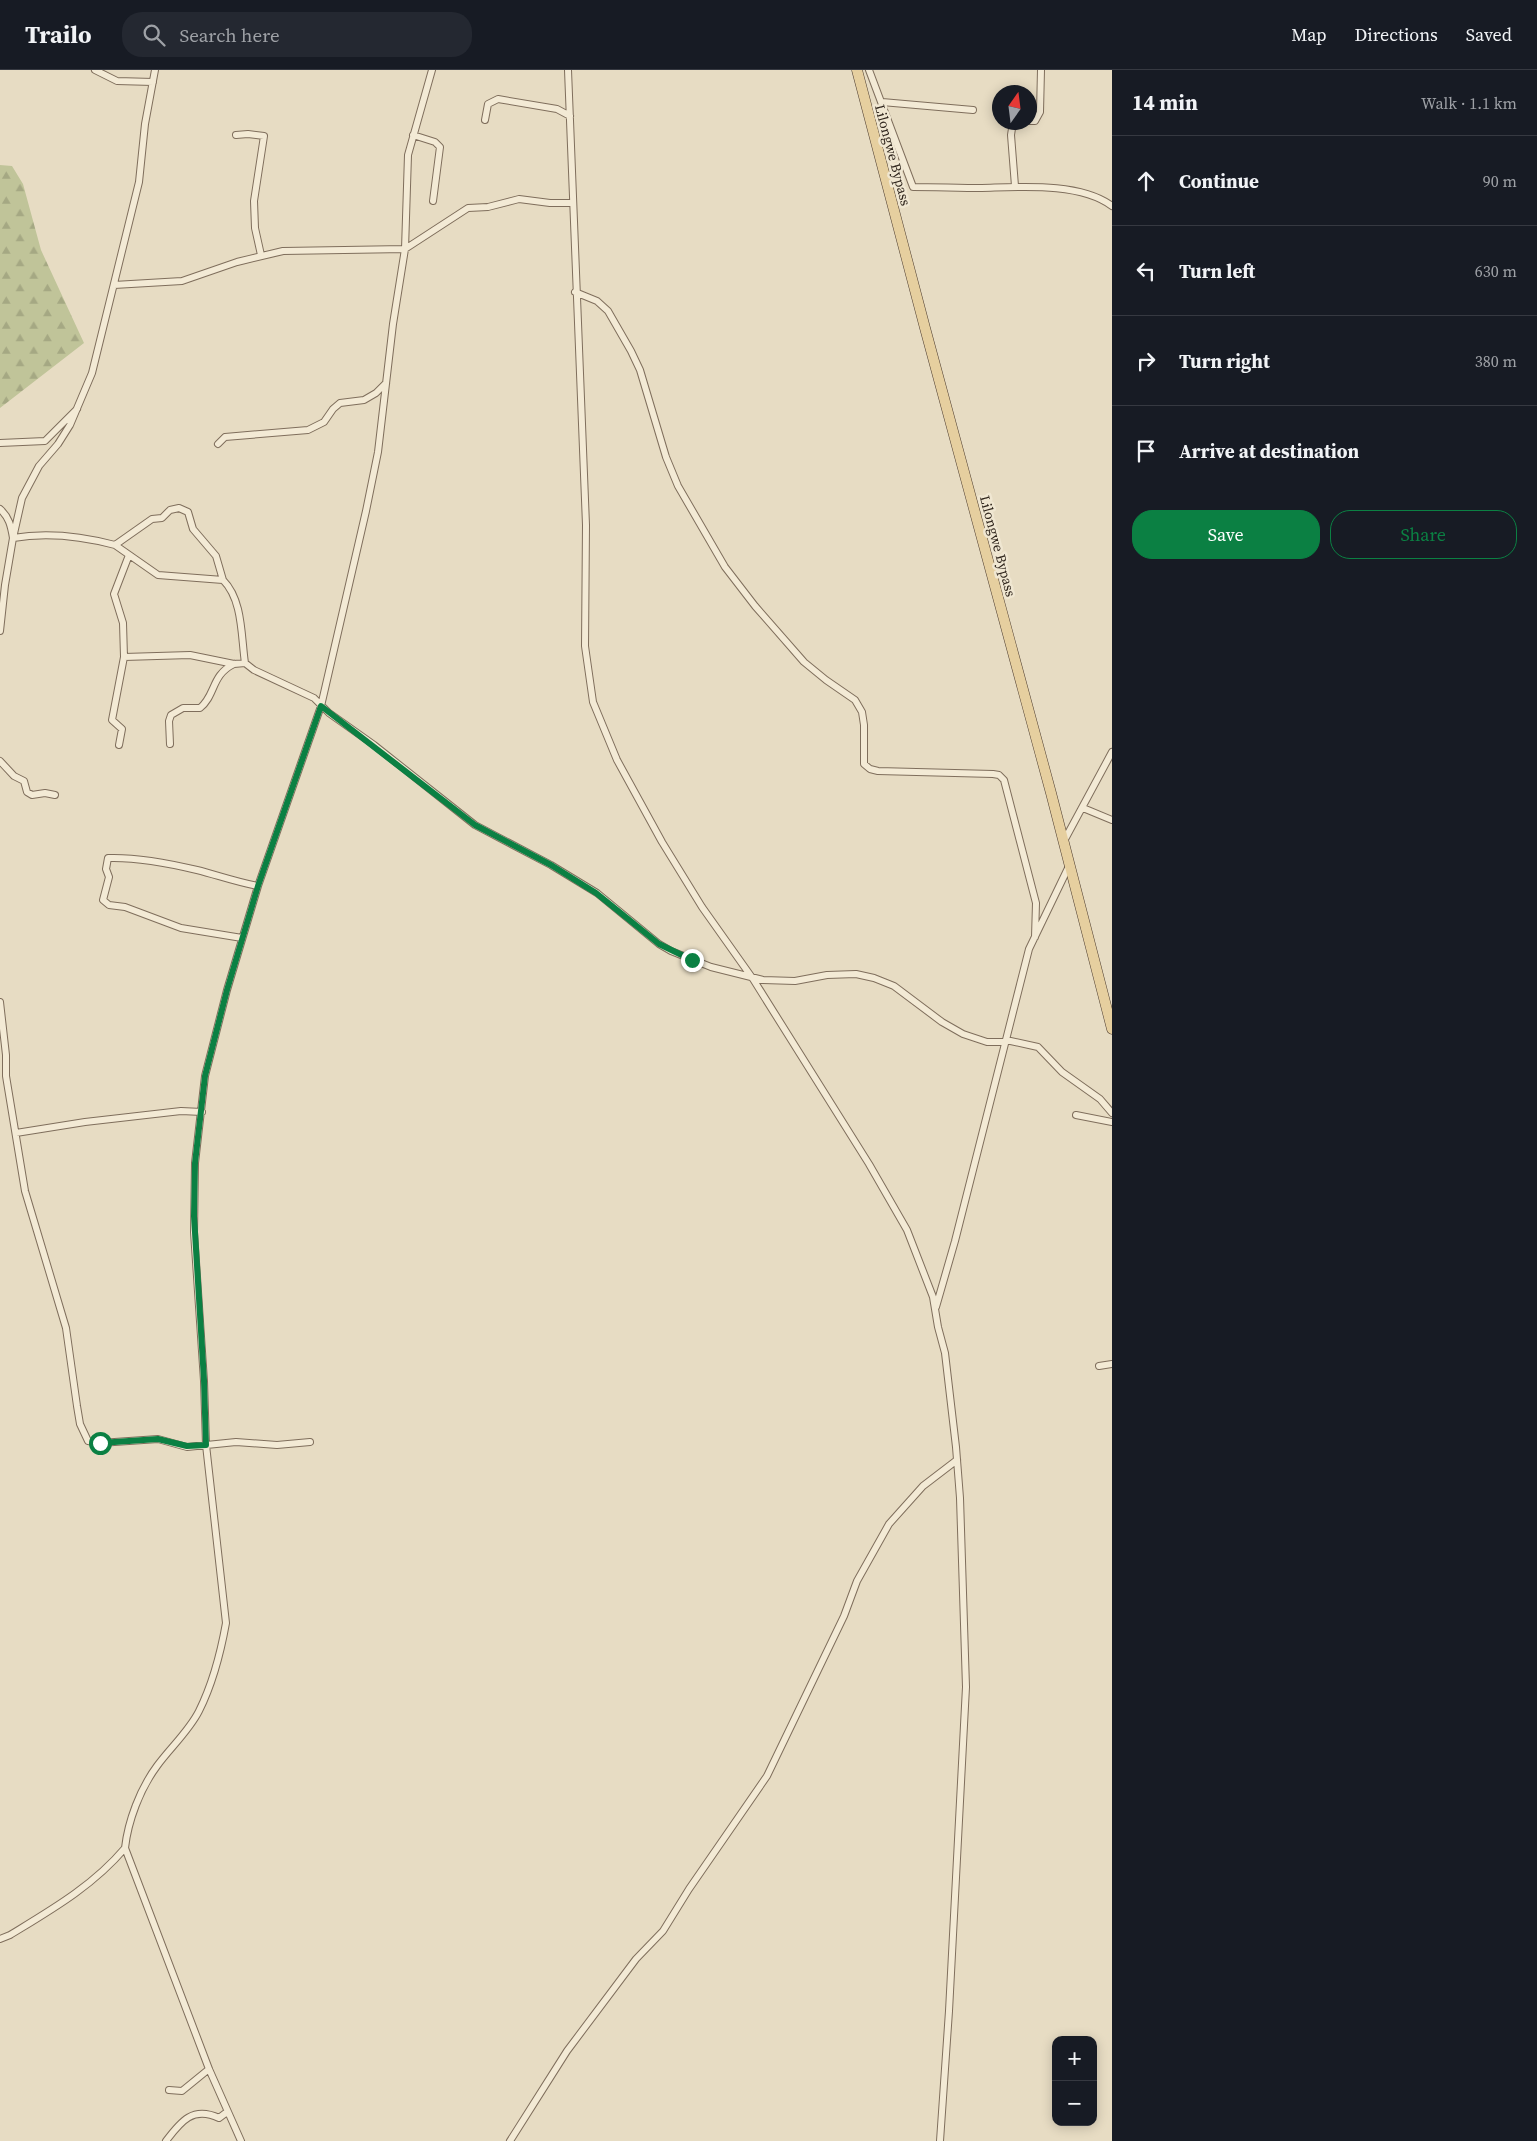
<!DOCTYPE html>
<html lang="en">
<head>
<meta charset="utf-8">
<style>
  :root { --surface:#171b24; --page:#242831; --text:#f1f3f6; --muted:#9ea1a6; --line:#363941; --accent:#0b8043 }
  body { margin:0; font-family:"Source Serif 4",serif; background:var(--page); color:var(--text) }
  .controls { position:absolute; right:15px; bottom:15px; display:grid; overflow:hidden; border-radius:10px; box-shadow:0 2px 12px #0003 }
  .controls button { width:45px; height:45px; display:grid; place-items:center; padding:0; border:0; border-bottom:1px solid var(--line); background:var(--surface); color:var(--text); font:25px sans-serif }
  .compass { position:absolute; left:992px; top:15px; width:45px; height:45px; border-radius:50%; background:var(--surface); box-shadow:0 2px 12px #0003; rotate:14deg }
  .stop { position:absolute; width:15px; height:15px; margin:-11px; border:4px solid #0b8043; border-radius:50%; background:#fff }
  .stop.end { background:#0b8043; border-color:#fff; box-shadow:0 1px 5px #0008 }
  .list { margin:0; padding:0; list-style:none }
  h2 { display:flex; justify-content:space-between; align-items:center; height:65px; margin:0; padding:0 20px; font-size:21px }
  h2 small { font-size:16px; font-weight:400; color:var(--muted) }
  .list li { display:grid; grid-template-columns:32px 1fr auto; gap:15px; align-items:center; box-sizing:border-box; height:90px; padding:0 20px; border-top:1px solid var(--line) }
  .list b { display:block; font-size:19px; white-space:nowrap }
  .list em { font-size:16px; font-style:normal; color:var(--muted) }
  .actions { display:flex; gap:10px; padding:15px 20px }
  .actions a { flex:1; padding:11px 0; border:1px solid var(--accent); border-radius:20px; text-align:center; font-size:18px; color:var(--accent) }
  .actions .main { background:var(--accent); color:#fff }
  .icon { flex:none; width:28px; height:28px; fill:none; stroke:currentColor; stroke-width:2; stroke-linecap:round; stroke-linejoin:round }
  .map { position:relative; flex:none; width:1112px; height:2071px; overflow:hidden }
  header { display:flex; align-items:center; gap:30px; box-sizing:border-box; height:70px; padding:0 25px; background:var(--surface); border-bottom:1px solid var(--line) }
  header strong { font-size:24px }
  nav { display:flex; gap:28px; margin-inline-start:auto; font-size:18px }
  .search { width:350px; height:45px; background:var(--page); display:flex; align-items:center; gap:12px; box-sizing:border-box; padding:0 18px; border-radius:20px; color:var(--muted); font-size:19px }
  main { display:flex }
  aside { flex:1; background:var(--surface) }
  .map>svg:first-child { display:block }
  .forest { fill:url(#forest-firs) }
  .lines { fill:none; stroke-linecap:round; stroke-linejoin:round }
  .minor-casing { stroke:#7f6e5c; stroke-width:8 }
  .primary-casing { stroke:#4e3d30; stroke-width:11 }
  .minor { stroke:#f3ead5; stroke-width:6 }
  .primary { stroke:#e6cf9f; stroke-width:10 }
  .route { stroke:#0b8043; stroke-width:6 }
  .labels { text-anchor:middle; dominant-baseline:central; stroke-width:5; stroke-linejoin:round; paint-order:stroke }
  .street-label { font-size:14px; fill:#31271e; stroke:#f0e7d2 }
</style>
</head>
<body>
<header>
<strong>Trailo</strong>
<div class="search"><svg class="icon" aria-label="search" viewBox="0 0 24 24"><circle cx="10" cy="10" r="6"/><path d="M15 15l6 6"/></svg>Search here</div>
<nav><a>Map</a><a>Directions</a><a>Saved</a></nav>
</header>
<main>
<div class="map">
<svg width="1112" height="2071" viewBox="0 0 1112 2071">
  <defs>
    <pattern id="forest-firs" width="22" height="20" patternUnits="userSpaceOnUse" patternTransform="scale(1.25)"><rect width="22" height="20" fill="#c0c499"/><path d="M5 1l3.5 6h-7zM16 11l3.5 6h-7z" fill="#a5a883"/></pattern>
  </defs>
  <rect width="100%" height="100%" fill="#e7dcc3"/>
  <path class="forest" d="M0 95 12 96 23 114 41 180 84 273 0 338Z"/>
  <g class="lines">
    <defs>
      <path id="minor" d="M95 0 117 11 153 12
        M568 0 586 455 585 576 593 632 617 690 662 772 702 837 753 909 869 1094 907 1160 933 1227 938 1257 945 1283 956 1377 960 1428 966 1617 949 1941 940 2071
        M869 0 913 117C936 117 959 118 982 118 1020 117 1080 112 1112 136
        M882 32 973 40
        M485 50 488 34 498 29 557 39 570 46
        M1030 51H1035L1040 42 1041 0
        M1013 52 1011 65 1015 116
        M236 65 248 64 264 66 254 131 255 158 261 185
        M413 65 435 72 440 77 433 131
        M114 215 182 211 237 192 283 181 405 179 468 138 488 137 519 129 550 133H572
        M575 222 597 231 608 241 631 281 640 300 666 387 678 416 725 497 755 536 804 592 826 610 855 630 862 642 864 655V694L870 699 878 701 993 704 999 705 1004 710 1036 833 1035 867
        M0 373 45 371 77 339
        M218 374 225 367 308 360 324 352 333 339 340 333 364 330 376 323 386 313
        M0 439C9 447 11 456 13 468 47 462 81 466 115 475L158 505 223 510C243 530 241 566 245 593L254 600 314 628 329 643 374 675 475 755 551 795 597 823 659 874 671 881 711 897 763 910 795 911 827 905 856 904 874 908 894 916 942 952 963 964 987 972H1005
        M115 475 152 449 162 448 170 440 179 438 188 442 193 459 216 486 223 510
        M129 485 114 524 123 553 124 587 190 585 234 594 245 593
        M0 561 5 515 13 468 22 428 39 396 58 374 70 355 92 303 139 112 145 54 155 0
        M170 674 169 651 171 645 183 638H200C216 625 211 605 234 594
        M119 675 122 659 112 650 124 587
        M0 691 14 706 24 711 27 722 32 725 45 723 55 725
        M1083 738 1112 750
        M1064 771 1112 682
        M242 868 181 858 125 837 109 835 103 830 109 807 106 799 108 788C138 787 168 793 197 800 217 805 236 812 258 816
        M0 932 6 985V1006L25 1121 66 1258 77 1336 80 1354 88 1371 100 1373 158 1369 187 1377 236 1372 277 1375 310 1372
        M1006 970 1038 977 1062 1002 1100 1029 1112 1043
        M1076 1045 1112 1052
        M16 1063 85 1052 181 1041 202 1042
        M936 1237 955 1171 1029 879 1069 796
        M1099 1296 1112 1294
        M0 1869 10 1865C51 1840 93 1816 125 1778
        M169 2020 182 2021 209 1999
        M166 2071C181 2051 193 2036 219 2048L227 2042
        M241 2071 209 1999 125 1778C128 1751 140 1719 157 1696 170 1678 189 1661 199 1641 212 1615 221 1581 226 1553L206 1375 204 1311 194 1162 195 1093 205 1006 227 920 258 816 321 636 366 441 378 382 393 254 405 179 408 85 432 0
        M510 2071 567 1981 636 1889 663 1861 689 1819 767 1706 844 1546 857 1511 889 1454 923 1416 957 1390"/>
      <path id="primary" d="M857 0 925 258 1051 723 1112 959"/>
    </defs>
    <use href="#minor" class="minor-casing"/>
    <use href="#primary" class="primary-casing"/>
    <use href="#minor" class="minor"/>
    <use href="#primary" class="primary"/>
  </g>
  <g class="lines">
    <path class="route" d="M100 1373 158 1369 187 1376 206 1375 204 1310 194 1146 195 1093 205 1006 227 920 258 816 321 636 475 755 551 795 596 823 659 874 692 890"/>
  </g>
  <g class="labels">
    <g class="street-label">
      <text transform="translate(893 85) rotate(75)">Lilongwe Bypass</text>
      <text transform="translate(998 476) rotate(75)">Lilongwe Bypass</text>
    </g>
  </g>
</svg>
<div class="controls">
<button>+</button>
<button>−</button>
</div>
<svg class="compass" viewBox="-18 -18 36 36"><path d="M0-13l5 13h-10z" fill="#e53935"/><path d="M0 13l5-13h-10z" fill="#9ea1a6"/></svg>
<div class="stop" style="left:100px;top:1373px"></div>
<div class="stop end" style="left:692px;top:890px"></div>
</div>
<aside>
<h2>14 min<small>Walk · 1.1 km</small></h2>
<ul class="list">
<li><svg class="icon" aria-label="ahead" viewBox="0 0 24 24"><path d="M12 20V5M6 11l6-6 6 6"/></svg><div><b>Continue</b></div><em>90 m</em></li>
<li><svg class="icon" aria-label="left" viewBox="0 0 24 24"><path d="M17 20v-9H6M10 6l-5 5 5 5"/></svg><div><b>Turn left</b></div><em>630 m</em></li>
<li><svg class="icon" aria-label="right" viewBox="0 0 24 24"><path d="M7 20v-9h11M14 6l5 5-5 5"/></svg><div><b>Turn right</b></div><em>380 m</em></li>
<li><svg class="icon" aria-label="arrive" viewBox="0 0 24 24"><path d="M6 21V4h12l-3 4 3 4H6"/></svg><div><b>Arrive at destination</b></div></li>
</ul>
<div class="actions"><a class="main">Save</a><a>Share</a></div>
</aside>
</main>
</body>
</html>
